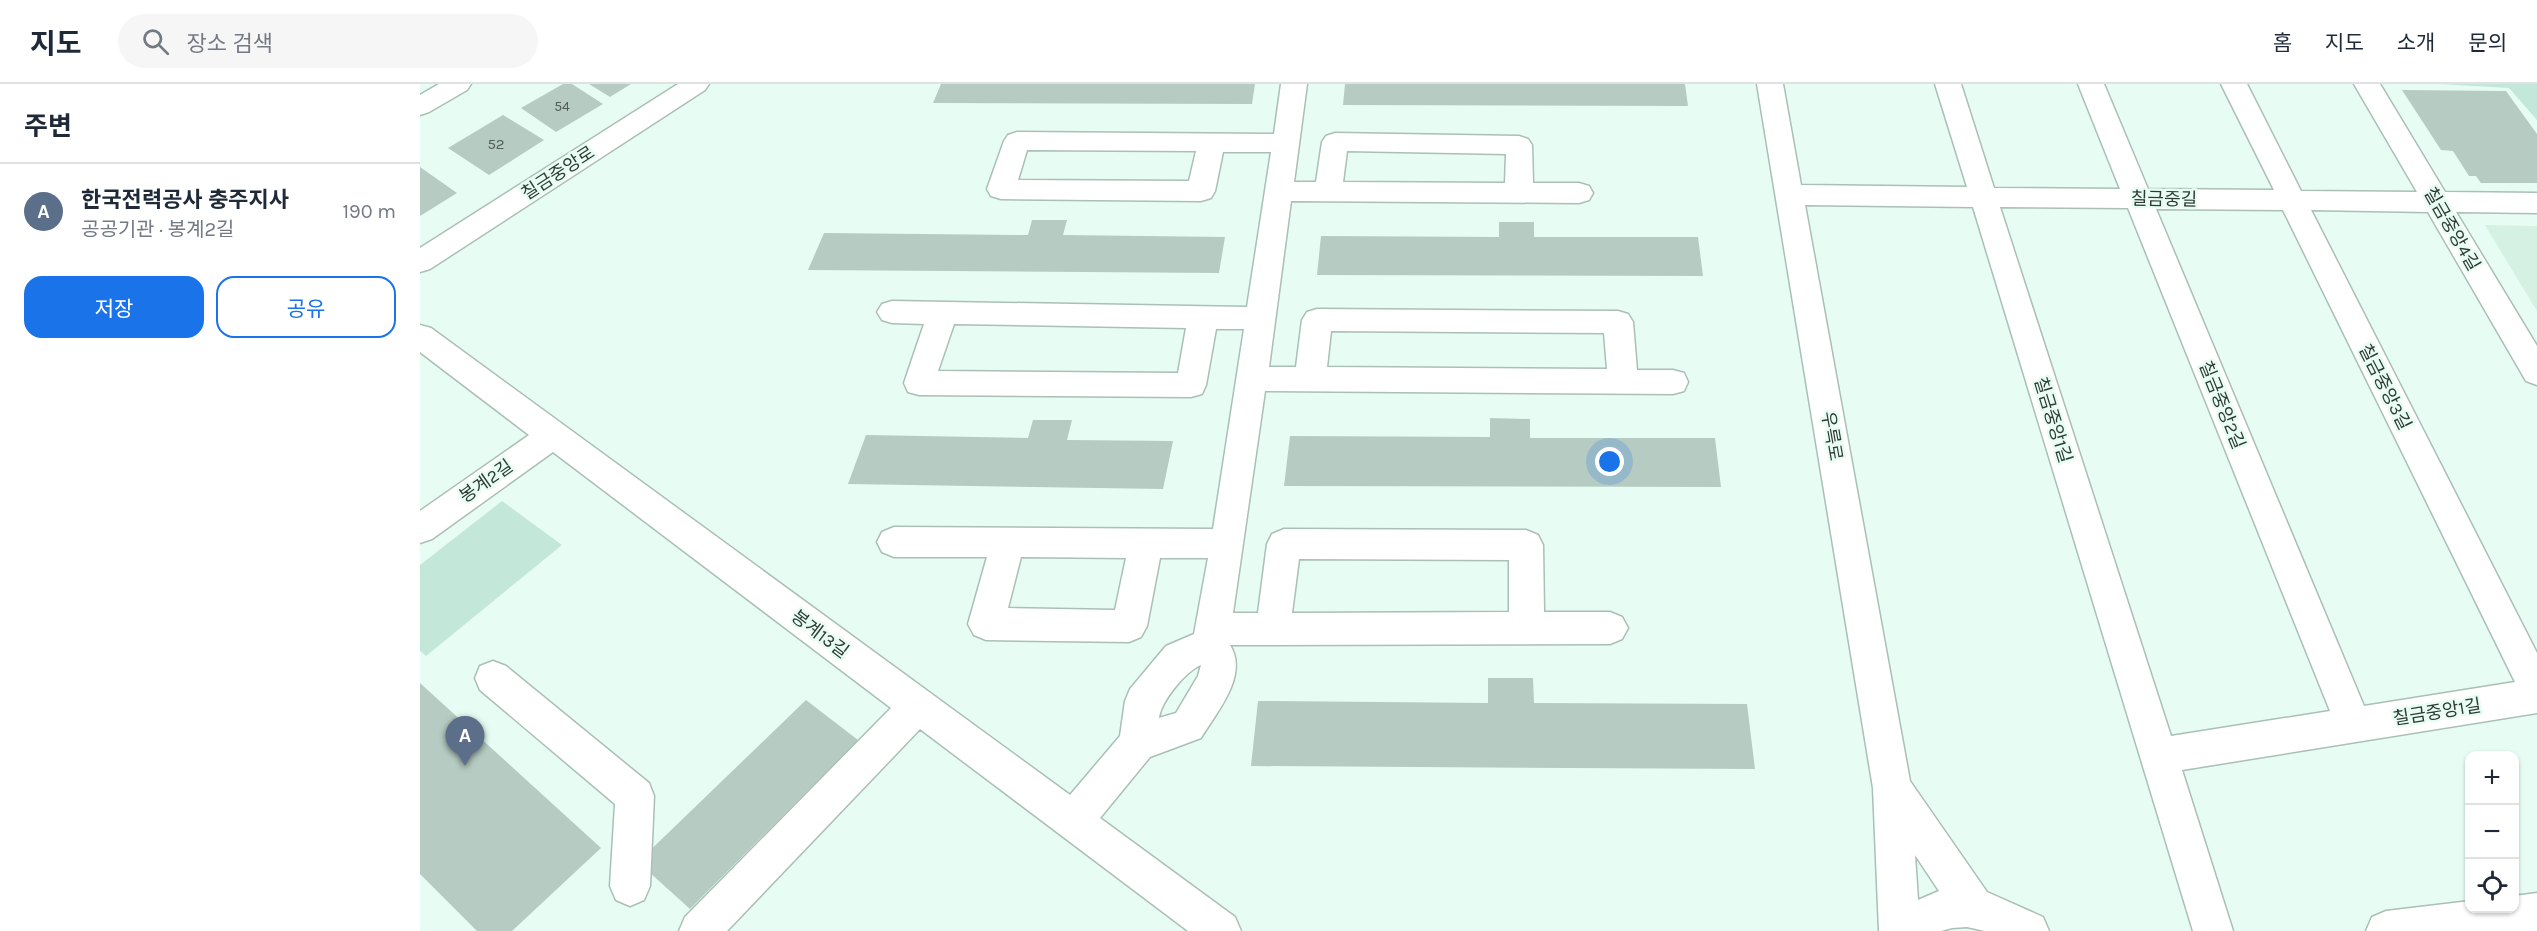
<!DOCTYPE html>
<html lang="ko">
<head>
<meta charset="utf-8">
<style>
  :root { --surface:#fff; --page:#f6f6f7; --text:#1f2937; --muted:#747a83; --line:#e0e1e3; --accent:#1a73e8 }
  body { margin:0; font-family:Karla,"Noto Sans KR",sans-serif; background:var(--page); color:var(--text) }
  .controls { position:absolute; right:18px; bottom:18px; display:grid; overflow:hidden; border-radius:12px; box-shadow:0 2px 4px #0004 }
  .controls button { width:54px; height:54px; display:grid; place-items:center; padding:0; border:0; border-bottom:2px solid var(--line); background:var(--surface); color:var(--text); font:30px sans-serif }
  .you { position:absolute; left:1190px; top:378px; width:21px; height:21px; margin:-15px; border:4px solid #fff; border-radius:50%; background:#1a73e8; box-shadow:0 0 0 9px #1a73e833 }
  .badge { display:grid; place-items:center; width:39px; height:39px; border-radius:50%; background:var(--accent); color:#fff; font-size:20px; font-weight:700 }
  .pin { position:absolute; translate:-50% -50px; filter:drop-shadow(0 2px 3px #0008) }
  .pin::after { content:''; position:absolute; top:32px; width:21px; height:18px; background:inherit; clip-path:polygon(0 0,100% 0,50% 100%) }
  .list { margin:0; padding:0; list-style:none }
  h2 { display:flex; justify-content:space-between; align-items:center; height:78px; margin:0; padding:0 24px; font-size:26px }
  h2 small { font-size:20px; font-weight:400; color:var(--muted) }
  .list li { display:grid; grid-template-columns:39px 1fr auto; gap:18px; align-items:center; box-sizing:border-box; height:96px; padding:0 24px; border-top:2px solid var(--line) }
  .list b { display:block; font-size:22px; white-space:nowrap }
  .list p { margin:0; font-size:20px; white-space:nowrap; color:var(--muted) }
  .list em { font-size:20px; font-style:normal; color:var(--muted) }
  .actions { display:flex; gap:12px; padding:18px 24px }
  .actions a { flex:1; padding:14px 0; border:2px solid var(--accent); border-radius:18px; text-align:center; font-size:21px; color:var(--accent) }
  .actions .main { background:var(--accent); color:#fff }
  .icon { flex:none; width:33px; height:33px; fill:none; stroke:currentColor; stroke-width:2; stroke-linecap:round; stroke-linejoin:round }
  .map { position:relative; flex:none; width:2117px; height:847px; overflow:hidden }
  header { display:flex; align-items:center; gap:36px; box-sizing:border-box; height:84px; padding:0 30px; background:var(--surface); border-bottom:2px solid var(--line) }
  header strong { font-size:28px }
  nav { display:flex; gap:33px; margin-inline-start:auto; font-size:21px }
  .search { width:420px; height:54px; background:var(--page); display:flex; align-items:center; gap:15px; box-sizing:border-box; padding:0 21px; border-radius:33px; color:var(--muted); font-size:22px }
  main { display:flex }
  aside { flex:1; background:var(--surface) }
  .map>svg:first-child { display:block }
  .built { fill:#d4f1e4 }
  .green { fill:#c3e7d8 }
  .building { fill:#b6cbc2 }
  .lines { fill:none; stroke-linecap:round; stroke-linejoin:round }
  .minor-casing { stroke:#aabfb6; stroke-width:3 }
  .minor { fill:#fff; fill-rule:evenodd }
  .labels { text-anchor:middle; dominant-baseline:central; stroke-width:5; stroke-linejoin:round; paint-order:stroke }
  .far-number-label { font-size:14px; fill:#525e59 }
  .number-label { font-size:15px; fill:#525e59 }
  .street-label { font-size:18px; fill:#313a36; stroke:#e7fdf3 }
</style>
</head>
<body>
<header>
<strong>지도</strong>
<div class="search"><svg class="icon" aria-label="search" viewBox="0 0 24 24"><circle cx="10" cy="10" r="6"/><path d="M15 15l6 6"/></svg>장소 검색</div>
<nav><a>홈</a><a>지도</a><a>소개</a><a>문의</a></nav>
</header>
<main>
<aside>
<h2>주변<small></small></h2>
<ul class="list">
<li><span class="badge" style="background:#5c6f8a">A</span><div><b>한국전력공사 충주지사</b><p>공공기관 · 봉계2길</p></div><em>190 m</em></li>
</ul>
<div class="actions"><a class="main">저장</a><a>공유</a></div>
</aside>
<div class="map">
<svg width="2117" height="847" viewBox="0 0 2117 847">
  <rect width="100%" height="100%" fill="#e7fdf3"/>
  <path class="built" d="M2065 141 2117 142V227Z"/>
  <path class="green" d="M2019 0H2117V36L2089 4Z
    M82 417 142 461 6 572 0 567V481Z"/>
  <path class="building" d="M143 0H152L183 20 136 48 101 24Z
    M169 0H211L190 13Z
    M521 0H835L832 20 513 19Z
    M925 0H1265L1268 22 923 21Z
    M1982 6 2086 7 2117 50V99H2061L2056 92H2049L2033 67 2021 66Z
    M83 31 124 56 69 91 28 64Z
    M0 83 37 109 0 132Z
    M612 136H647L643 151 805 153 799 189 388 186 404 149 608 151Z
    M1079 138H1114V153H1278L1283 192 897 191 901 152 1079 153Z
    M1070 334 1110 335V354H1295L1301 403 864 402 870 352 1070 353Z
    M613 336H652L647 356 753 357 743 405 428 400 446 351 608 354Z
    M1068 594H1113L1114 619 1327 620 1335 685 831 682 838 617 1068 619Z
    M0 599 181 764 92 847H57L0 790Z
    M386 616 438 656 270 825 218 778Z"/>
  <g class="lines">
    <defs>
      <path id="minor" d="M19 0H51L47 6 9 28 0 31V11Z
        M258 0H289L285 6 10 185 0 188V164Z
        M861 0H887L874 98H896L902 58 906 52 915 49 1099 52 1108 55 1112 61 1113 99H1159L1169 102 1173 109 1169 116 1159 119 871 117 849 283H876L882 236 887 228 897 225 1198 227 1208 230 1213 238 1217 286H1253L1264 289 1268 298 1264 307 1253 310 845 307 813 529H838L847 460 852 450 864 445 1106 446 1118 451 1123 461 1124 528H1190L1202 533 1208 544 1202 555 1190 560 810 561C829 591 797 628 781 654L730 673 680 734 815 833 821 847H768L500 645 307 847H259L265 833 471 624 133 368 12 455 0 459V427L109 351 0 268V241L11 244 650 711 700 652 705 617 710 605 746 562 774 550 788 474H740L727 542 721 553 709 558 566 556 554 551 548 540 567 473H474L462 468 457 458 462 448 474 443 793 445 824 245H796L786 301 782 310 771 313 499 311 488 308 484 299 504 240 472 239 462 236 457 228 462 220 472 217 827 223 851 68H803L795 107 791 114 781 117 581 115 571 112 567 105 584 57 588 51 597 48 854 50ZM607 66 776 67 769 97 598 96ZM927 67 1086 70 1085 99 923 98ZM534 240 766 244 758 289 518 287ZM911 247 1184 249 1187 285 907 283ZM601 473 706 474 695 526 588 524ZM879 475 1089 476V528L872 529ZM781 581 778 592 756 629 739 634C741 617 765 588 781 581Z
        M1337 0H1363L1381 101 1547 103 1515 0H1541L1574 104 1700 105 1658 0H1684L1728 105 1854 106 1801 0H1827L1881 107 1997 108 1934 0H1960L2025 108 2117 109V129L2036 128 2117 262V301L2106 297 2008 128 1891 126 2117 569V629L1762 686 1813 847H1773L1553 123 1385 121 1490 697 1567 808 1623 833 1629 847H1565L1547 843 1532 844 1521 847H1459L1453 704ZM1580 123 1708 124 1910 627 1751 652ZM1736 125 1863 126 2095 598 1944 622ZM1495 771 1519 807 1498 816Z
        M73 577 86 582 229 699 234 712 230 802 224 816 210 822 196 816 190 802 195 720 60 606 55 594 60 582Z
        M2117 809V847H1946L1952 833 1966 827 2050 817V824H2094V812Z"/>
    </defs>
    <use href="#minor" class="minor-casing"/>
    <use href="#minor" class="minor"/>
  </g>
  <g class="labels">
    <g class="far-number-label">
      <text x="142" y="22">54</text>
    </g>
    <g class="number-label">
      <text x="76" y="60">52</text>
    </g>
    <g class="street-label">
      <text transform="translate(138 89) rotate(-33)">칠금중앙로</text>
      <text transform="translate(1744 115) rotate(1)">칠금중길</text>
      <text transform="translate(2032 145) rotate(60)">칠금중앙4길</text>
      <text transform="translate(1965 303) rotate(63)">칠금중앙3길</text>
      <text transform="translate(1802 321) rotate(68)">칠금중앙2길</text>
      <text transform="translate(1633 336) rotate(73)">칠금중앙1길</text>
      <text transform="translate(1412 352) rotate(80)">우륵로</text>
      <text transform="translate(66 397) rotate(-35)">봉계2길</text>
      <text transform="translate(400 550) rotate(37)">봉계13길</text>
      <text transform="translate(2017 628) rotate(-9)">칠금중앙1길</text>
    </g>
  </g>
</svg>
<div class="controls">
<button>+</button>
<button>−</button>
<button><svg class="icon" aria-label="locate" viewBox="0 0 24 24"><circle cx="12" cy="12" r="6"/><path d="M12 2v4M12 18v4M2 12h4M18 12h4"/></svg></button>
</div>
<div class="you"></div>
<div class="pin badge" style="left:45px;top:682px;background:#5c6f8a">A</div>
</div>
</main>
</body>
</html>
